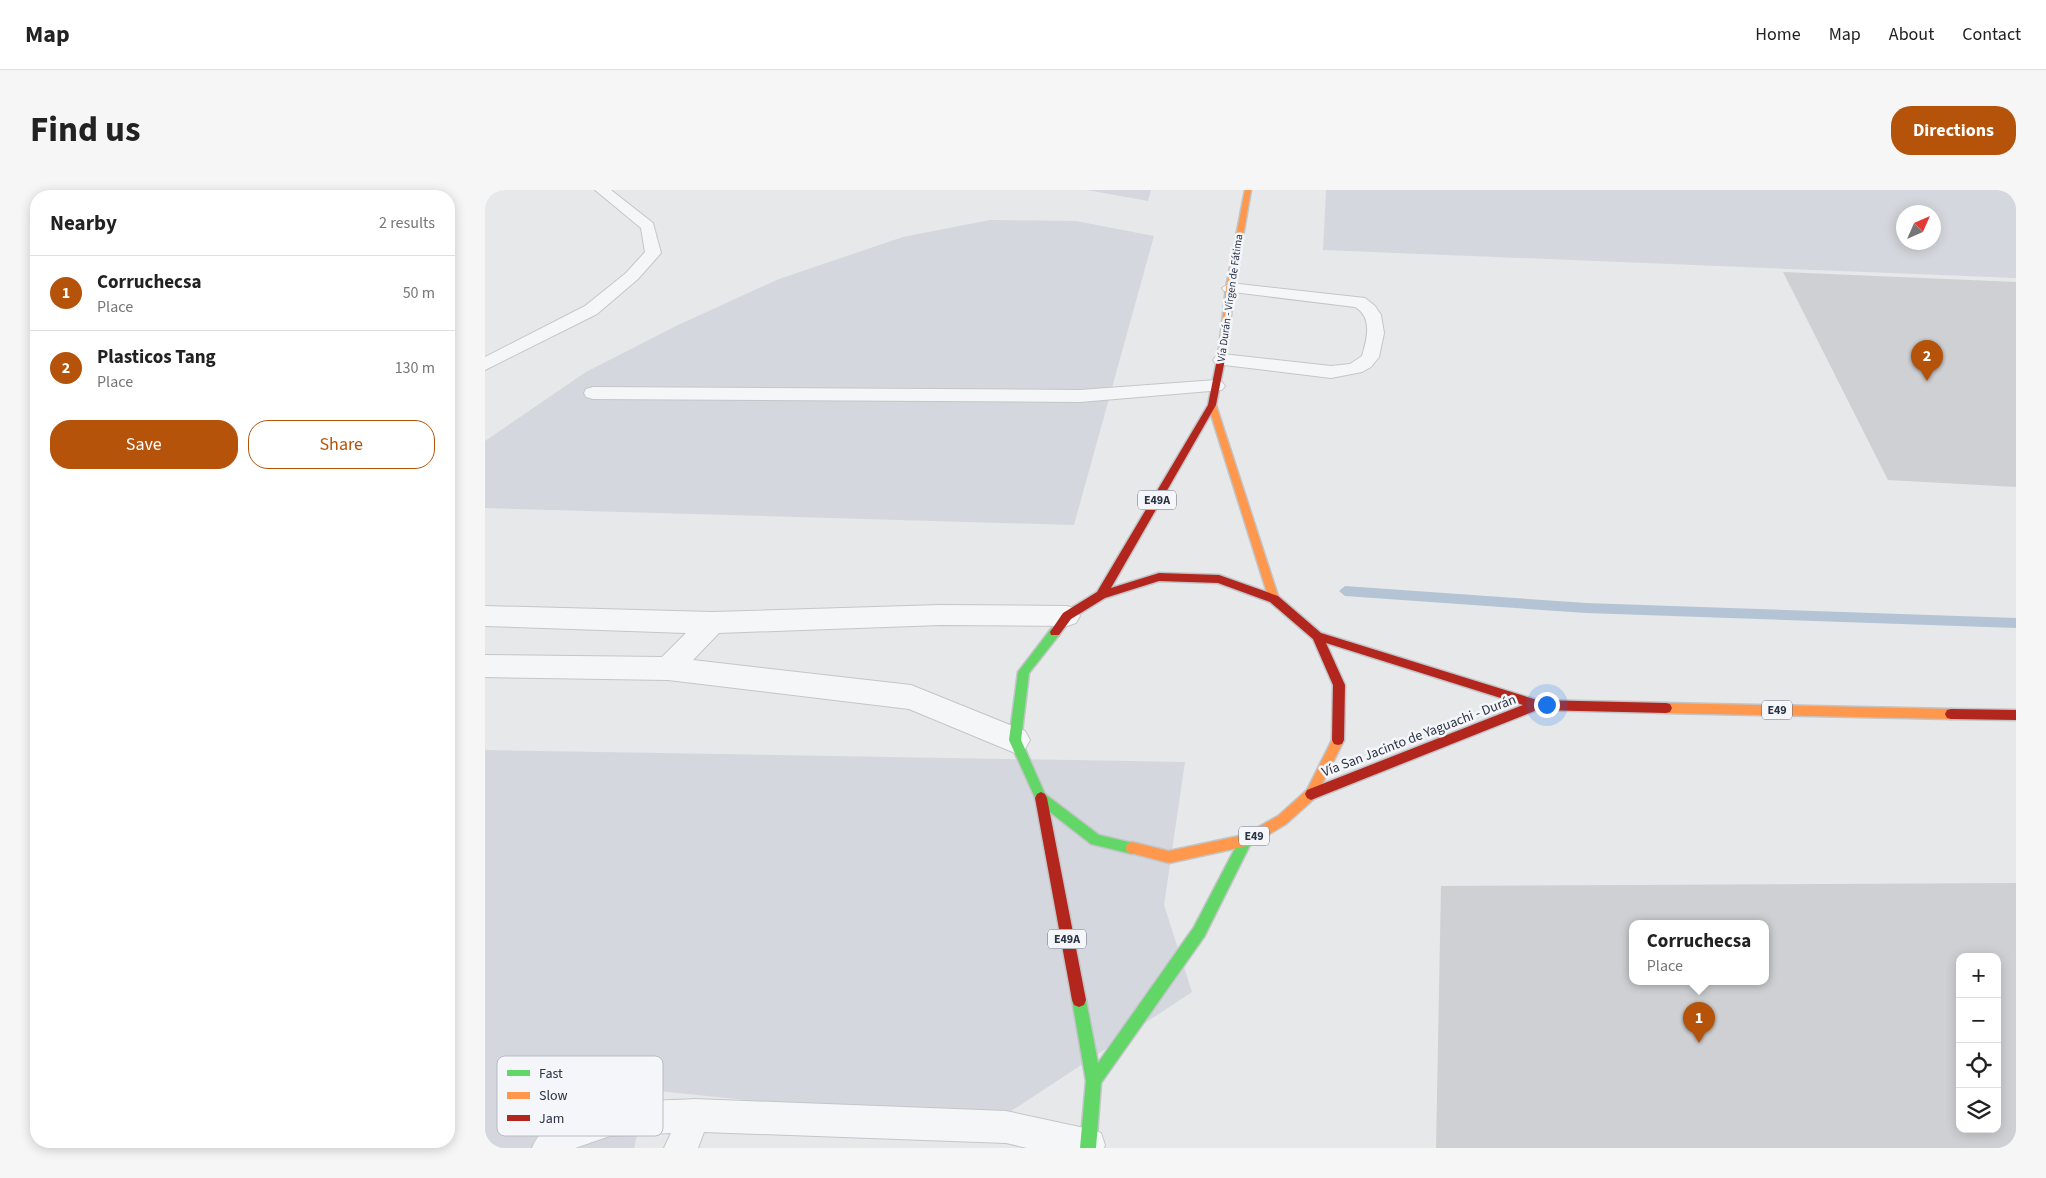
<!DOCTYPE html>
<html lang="en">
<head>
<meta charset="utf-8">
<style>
  :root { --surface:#fff; --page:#f6f6f6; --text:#222; --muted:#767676; --line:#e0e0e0; --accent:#b45309 }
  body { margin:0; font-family:"Source Sans 3",sans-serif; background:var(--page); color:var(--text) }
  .controls { position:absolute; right:15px; bottom:15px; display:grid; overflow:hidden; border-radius:10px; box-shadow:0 2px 12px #0003 }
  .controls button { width:45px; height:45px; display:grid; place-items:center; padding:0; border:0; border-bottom:1px solid var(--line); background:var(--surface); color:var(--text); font:25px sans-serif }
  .compass { position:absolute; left:1411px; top:15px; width:45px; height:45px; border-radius:50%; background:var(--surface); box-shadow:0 2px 12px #0003; rotate:45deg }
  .you { position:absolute; left:1061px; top:514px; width:18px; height:18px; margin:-12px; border:4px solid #fff; border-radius:50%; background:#1a73e8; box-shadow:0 0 0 8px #1a73e833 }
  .badge { display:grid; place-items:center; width:32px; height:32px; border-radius:50%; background:var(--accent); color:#fff; font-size:16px; font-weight:700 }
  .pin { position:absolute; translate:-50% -41px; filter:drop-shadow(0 1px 2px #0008) }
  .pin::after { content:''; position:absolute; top:26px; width:18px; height:15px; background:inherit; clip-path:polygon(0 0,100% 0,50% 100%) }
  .popup { position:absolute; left:1144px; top:730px; width:140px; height:65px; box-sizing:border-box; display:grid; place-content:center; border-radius:10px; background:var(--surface); filter:drop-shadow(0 1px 4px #0005); font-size:16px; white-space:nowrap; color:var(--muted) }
  .popup b { font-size:19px; color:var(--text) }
  .popup::after { content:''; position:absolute; left:50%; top:100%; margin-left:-10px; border:10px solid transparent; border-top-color:var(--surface) }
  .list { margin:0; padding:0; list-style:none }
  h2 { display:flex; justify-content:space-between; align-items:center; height:65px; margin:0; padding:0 20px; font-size:21px }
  h2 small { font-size:16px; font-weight:400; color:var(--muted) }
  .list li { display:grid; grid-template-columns:32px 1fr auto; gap:15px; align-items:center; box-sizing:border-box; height:75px; padding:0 20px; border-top:1px solid var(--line) }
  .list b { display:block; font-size:19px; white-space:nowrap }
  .list p { margin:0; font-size:16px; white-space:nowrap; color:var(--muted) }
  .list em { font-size:16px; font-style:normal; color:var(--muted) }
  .actions { display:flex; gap:10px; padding:15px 20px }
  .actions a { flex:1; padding:11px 0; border:1px solid var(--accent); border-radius:20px; text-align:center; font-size:18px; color:var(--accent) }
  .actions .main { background:var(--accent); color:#fff }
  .icon { flex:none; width:28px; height:28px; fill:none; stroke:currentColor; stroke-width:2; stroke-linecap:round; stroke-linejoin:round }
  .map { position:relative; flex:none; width:1531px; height:958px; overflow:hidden; border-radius:20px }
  header { display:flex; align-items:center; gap:30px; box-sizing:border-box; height:70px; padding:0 25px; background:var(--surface); border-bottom:1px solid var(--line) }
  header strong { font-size:24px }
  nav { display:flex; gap:28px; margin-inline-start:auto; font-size:18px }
  .intro { display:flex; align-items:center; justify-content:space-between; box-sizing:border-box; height:120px; padding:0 30px }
  h1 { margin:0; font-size:35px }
  .button { padding:12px 22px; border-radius:20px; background:var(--accent); color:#fff; font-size:18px; font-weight:700 }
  main { display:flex; gap:30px; padding:0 30px }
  aside { flex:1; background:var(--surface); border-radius:20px; box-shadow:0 2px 12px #0003 }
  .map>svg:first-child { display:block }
  .built { fill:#d4d7dd; fill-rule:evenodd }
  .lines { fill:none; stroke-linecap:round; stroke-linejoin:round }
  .stream { fill:#b4c4d5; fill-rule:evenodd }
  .building { fill:#ced0d3; fill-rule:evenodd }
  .lane-casing { stroke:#c4c6c8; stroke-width:2 }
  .street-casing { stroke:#c4c6c8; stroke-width:2 }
  .fast-casing { stroke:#c2c5c8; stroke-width:3 }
  .slow-casing { stroke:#c2c5c8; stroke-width:3 }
  .jam-casing { stroke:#c2c5c8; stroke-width:3 }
  .lane { fill:#f5f6f7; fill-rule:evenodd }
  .street { fill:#f5f6f7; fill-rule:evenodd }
  .fast { fill:#63d668; fill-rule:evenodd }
  .slow { fill:#ff974d; fill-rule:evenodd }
  .jam { fill:#b3261e; fill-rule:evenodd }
  .labels { text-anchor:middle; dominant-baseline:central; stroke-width:5; stroke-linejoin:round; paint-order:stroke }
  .far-street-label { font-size:11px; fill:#2b3445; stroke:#f4f6f9 }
  .shield { fill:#f4f6f9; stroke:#676e7b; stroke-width:1 }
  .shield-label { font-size:12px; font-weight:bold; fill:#2b3445 }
  .street-label { font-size:14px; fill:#2b3445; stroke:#f4f6f9 }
  .key { fill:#f4f6f9; stroke:#b8bcc3; stroke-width:1 }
  .key-label { font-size:14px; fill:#2b3445 }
</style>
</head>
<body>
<header>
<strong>Map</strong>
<nav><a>Home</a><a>Map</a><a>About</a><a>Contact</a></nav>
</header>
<div class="intro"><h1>Find us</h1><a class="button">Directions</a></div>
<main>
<aside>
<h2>Nearby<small>2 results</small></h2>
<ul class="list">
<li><span class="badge">1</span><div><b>Corruchecsa</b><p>Place</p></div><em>50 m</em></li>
<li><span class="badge">2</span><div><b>Plasticos Tang</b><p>Place</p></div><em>130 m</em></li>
</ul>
<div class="actions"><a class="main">Save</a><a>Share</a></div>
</aside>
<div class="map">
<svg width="1531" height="958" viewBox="0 0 1531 958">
  <rect width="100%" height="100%" fill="#e6e8ea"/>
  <path class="built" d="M602 0H666L663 11Z
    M841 0H1531V88L838 60ZM1448 22V52H1418V22Z
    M505 30 591 31 669 46 589 335 0 318V251L101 182 191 136 294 89 418 47Z
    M0 560 700 572 679 715 707 802 505 935 163 900 149 958H0Z"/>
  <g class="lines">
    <path class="stream" d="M860 396 1101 413 1531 428V438L1101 423 860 406 854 401Z"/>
  </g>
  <path class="building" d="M1298 82 1531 92V297L1403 290Z
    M1531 693V958H951L956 696ZM1148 734H1280V792H1148ZM1475 767H1512V939H1475Z"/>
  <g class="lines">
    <defs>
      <path id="lane" d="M110 0H126L168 33 176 63 153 89 112 124 0 180V167L100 116 141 83 160 62 156 38Z
        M745 93 880 108 890 116 896 125 899 143 894 167 886 177 877 182 846 188 731 174 728 170 731 166 737 164 846 176 865 174 877 166C882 149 888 127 870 117L739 101 737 98Z
        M731 190 737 192 740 196 737 200 595 212 108 209 101 207 99 203 101 199 108 197 595 200Z
        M210 909 521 921 604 939 616 943 620 955 619 958H542L521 953 219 942 213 958H179L186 943 125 946 90 958H47C68 907 164 912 210 909Z"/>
      <path id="street" d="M455 415 582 416 591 419 595 426 591 433 582 436 455 435 234 443 208 470 426 495 540 541 545 550 540 559 530 563 424 519 183 490 0 487V465L177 467 201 443 0 436V416L227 422Z"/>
      <path id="fast" d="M570 438 574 439 575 442 574 445 544 483 536 550 560 604 614 645 652 654 653 658 652 662 647 664 606 654 552 612 524 550 533 482 566 439Z
        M761 645 766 647 767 651 719 747 616 893 611 958H595L601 891 587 810 589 805 594 803 599 805 601 810 613 873 709 737 756 647Z"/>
      <path id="slow" d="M760 0H766L749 98 742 159 738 162 734 159 741 98Z
        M727 212 731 215 794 409 789 413 784 409 723 215Z
        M1181 513 1466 519 1470 520 1472 524 1470 528 1466 529 1181 523 1177 522 1175 518 1177 514Z
        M853 545 857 546 859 550 830 608 801 634 766 655 684 673 642 662 641 658 642 654 647 652 684 661 759 645 793 626 822 600 849 546Z"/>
      <path id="jam" d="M738 156 742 159 731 215 626 398 674 383 734 385 793 406 836 443 1052 510 1181 513 1185 514 1187 518 1185 522 1181 523 1052 520 826 610 822 608 820 604 822 600 1038 515 841 453 860 495 859 550 857 554 853 555 849 554 847 550 848 495 828 449 785 412 733 393 674 391 620 408 586 429 574 445H566L565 442 578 423 612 402 723 215 734 159Z
        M1466 519 1531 520V530L1466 529 1462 528 1460 524 1462 520Z
        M556 602 560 604 562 608 601 810 599 815 594 817 589 815 587 810 550 608 552 604Z"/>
    </defs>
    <use href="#lane" class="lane-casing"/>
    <use href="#street" class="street-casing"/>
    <use href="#fast" class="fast-casing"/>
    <use href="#slow" class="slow-casing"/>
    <use href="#jam" class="jam-casing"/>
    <use href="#lane" class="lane"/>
    <use href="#street" class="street"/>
    <use href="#fast" class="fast"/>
    <use href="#slow" class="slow"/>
    <use href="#jam" class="jam"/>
  </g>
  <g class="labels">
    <g class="far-street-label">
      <text transform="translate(745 108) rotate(-82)">Vía Durán - Vírgen de Fátima</text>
    </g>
    <g class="shield">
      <rect x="653" y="300.5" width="38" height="19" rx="4"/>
      <rect x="1277" y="510.5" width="30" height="19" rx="4"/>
      <rect x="754" y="636.5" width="30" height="19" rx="4"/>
      <rect x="563" y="739.5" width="38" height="19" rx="4"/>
    </g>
    <g class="shield-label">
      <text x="672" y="310">E49A</text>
      <text x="1292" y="520">E49</text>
      <text x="769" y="646">E49</text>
      <text x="582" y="749">E49A</text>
    </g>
    <g class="street-label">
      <text transform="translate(934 546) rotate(-21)">Vía San Jacinto de Yaguachi - Durán</text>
    </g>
  </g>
  <rect x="12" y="866" width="166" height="80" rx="8" class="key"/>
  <rect x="22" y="880" width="23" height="6" fill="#63d668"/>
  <rect x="22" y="902" width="23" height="7" fill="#ff974d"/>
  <rect x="22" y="925" width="23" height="6" fill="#b3261e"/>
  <g class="key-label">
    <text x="54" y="888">Fast</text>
    <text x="54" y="910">Slow</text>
    <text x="54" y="933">Jam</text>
  </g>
</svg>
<div class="controls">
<button>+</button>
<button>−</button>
<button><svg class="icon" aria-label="locate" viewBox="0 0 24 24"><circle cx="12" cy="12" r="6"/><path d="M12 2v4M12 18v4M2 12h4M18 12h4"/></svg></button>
<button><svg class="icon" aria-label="layers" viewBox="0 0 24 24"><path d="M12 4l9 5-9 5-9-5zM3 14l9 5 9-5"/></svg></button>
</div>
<svg class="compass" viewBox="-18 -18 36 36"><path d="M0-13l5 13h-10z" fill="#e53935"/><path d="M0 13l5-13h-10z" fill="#767676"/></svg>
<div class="you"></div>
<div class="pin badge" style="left:1214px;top:853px">1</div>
<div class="popup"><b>Corruchecsa</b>Place</div>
<div class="pin badge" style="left:1442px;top:191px">2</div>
</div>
</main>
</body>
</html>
